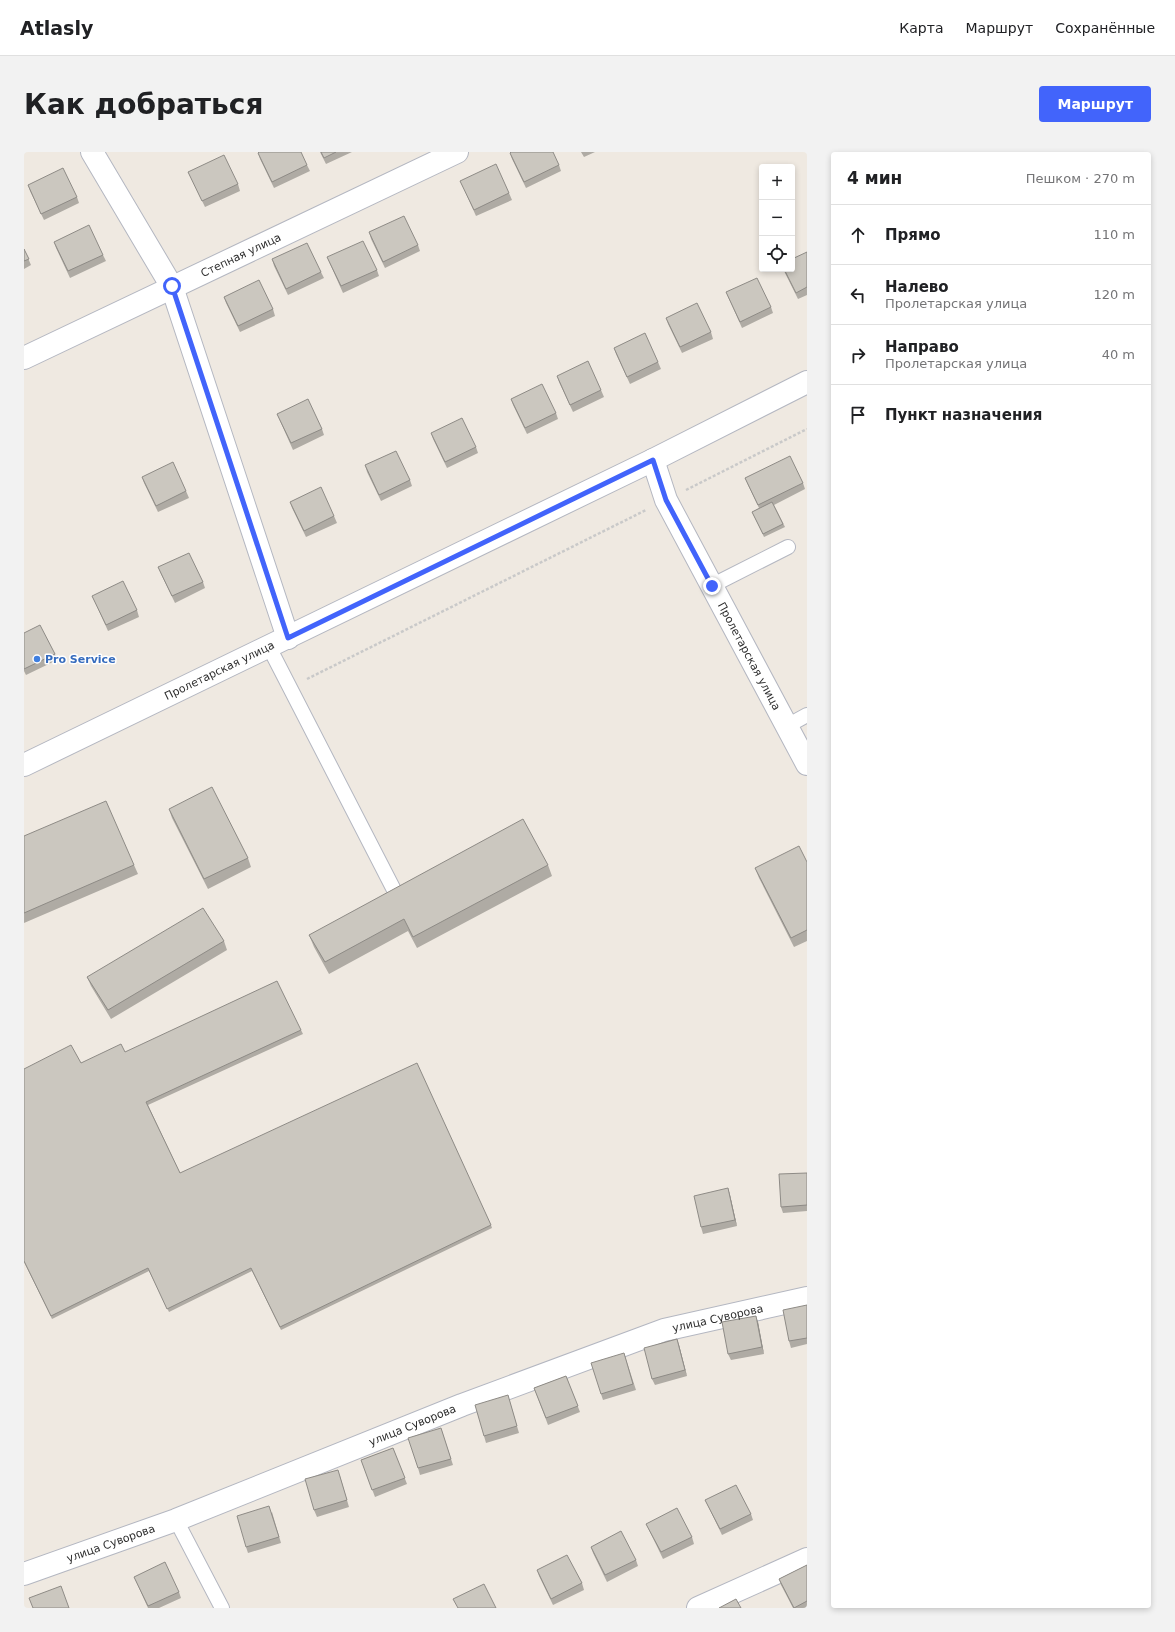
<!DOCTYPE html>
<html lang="ru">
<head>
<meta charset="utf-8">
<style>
  :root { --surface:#fff; --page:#f2f2f2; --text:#202124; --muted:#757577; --line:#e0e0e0; --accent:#4264fb }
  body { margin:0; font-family:"DejaVu Sans",sans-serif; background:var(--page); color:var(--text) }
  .controls { position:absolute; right:12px; top:12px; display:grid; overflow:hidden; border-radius:4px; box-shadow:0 2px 6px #0003 }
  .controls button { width:36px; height:36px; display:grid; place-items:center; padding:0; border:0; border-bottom:1px solid var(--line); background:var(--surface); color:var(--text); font:20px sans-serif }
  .stop { position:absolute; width:12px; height:12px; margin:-9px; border:3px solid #4264fb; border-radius:50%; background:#fff }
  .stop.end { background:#4264fb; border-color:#fff; box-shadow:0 1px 4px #0008 }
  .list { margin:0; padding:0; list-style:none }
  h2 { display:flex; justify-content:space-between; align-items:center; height:52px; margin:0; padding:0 16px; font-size:17px }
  h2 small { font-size:13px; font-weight:400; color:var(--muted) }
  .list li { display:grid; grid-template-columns:26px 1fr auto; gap:12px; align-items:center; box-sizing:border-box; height:60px; padding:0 16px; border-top:1px solid var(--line) }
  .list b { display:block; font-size:15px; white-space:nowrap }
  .list p { margin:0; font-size:13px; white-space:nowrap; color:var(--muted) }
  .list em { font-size:13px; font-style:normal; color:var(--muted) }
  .icon { flex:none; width:22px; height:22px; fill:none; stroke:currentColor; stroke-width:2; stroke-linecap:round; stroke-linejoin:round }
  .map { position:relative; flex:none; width:783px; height:1456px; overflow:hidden; border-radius:4px }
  header { display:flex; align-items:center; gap:24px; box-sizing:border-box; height:56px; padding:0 20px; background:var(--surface); border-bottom:1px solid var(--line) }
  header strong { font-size:19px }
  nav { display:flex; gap:22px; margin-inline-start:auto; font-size:14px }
  .intro { display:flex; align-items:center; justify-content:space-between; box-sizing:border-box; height:96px; padding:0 24px }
  h1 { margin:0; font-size:28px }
  .button { padding:10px 18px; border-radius:4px; background:var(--accent); color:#fff; font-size:14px; font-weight:700 }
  main { display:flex; gap:24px; padding:0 24px }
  aside { flex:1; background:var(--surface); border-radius:4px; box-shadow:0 2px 6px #0003 }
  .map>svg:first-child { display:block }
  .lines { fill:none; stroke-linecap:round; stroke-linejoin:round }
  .lane-casing { stroke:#b4b7c1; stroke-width:16 }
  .street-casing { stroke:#b4b7c1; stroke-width:24 }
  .secondary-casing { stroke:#b4b7c1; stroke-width:24 }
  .path { stroke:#c9c9c9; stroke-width:2.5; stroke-dasharray:3 2; stroke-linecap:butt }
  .lane { stroke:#fff; stroke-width:14 }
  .street { stroke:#fff; stroke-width:22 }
  .secondary { stroke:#fff; stroke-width:22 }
  .wall { fill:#afaba4 }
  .shaded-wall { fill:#8e8b86 }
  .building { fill:#cbc7bf; stroke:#8e8b86 }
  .route { stroke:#4264fb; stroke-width:5 }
  .shop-dot { fill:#3f7fe0; stroke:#fff; stroke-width:1.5 }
  .labels { text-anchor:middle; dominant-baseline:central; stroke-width:3; stroke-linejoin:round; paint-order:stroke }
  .street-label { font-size:11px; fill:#2e2e2e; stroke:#fff }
  .shop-label { font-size:11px; font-weight:bold; fill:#366cbe; stroke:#fff; text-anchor:start }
</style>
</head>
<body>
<header>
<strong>Atlasly</strong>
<nav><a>Карта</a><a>Маршрут</a><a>Сохранённые</a></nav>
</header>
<div class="intro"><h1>Как добраться</h1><a class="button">Маршрут</a></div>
<main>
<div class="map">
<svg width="783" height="1456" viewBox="0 0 783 1456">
  <rect width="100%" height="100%" fill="#efe9e1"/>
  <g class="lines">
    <defs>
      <path id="lane" d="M687 434 764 395
        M245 495 369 736
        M763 574 783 563
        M152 1368 198 1456"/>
      <g id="street">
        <path d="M68 0 148 135 264 486"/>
        <path id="s1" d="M0 206 433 0"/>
        <path id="s2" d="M629 308 642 348 783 612"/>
        <path id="s3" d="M0 1422 152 1368 438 1253 640 1178 783 1146"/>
        <path d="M674 1456 783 1407"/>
      </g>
      <g id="secondary">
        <path id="s4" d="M0 613 629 308 783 230"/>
      </g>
    </defs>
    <use href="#lane" class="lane-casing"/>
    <use href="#street" class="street-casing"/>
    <use href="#secondary" class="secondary-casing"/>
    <path class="path" d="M662 338 783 277
      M283 527 622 358"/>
    <use href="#lane" class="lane"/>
    <use href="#street" class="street"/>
    <use href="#secondary" class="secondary"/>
  </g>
  <path class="wall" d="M296 0H328L302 12Z
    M557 0H571L560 5Z
    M234 1 283 13 286 19 250 36 236 7Z
    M486 1 535 13 537 19 502 36 488 7Z
    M164 20 214 32 216 39 181 55 167 26Z
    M436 29 485 41 488 48 452 64 439 35Z
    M4 33 53 45 55 51 20 68 6 39Z
    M345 80 394 93 396 99 361 116 347 87Z
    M30 90 79 103 82 109 46 126 32 96Z
    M0 97 7 113 0 117Z
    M783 100V143L774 147 759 117H768Z
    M303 105 353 118 355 124 319 141 306 112Z
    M248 107 297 120 300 126 264 143 250 114Z
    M702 140 747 155 749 161 718 176 705 147Z
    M200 145 249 157 251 164 216 180 202 151Z
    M642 166 687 180 689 187 658 201 644 172Z
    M590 196 634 210 637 217 606 232 592 202Z
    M533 224 577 238 580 245 549 260 535 230Z
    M487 247 532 261 534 267 503 282 489 253Z
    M253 262 298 277 300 283 269 298 256 269Z
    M407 281 452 295 454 301 423 316 409 287Z
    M341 313 386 328 388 334 357 349 343 320Z
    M118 325 162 339 165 346 134 360 120 331Z
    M721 326 779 331 781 337 750 353 761 375 740 385 728 360 735 356 724 333Z
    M266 350 310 364 313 371 282 385 268 356Z
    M134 415 179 430 181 436 151 451 137 422Z
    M68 444 113 458 115 465 84 479 71 450Z
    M0 481 31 502 33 508 2 523 0 519Z
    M145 657 224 706 227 715 184 737 148 666Z
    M0 684 110 713 114 722 0 771Z
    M783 710V789L770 795 735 726 731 716Z
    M524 713 528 724 393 796 384 779 305 822 290 795 285 783Z
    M200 789 203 798 87 867 67 834 63 825Z
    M277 878 279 882 124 953 156 1021 467 1073 468 1076 257 1178 228 1119 145 1160 125 1119 28 1167 0 1110V917L57 911 101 900Z
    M783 1021V1059L759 1061 757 1055Z
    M704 1036 706 1043 713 1074 679 1082 677 1075Z
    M783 1153V1192L767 1196 765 1189Z
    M734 1170 740 1202 707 1208 704 1202Z
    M653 1187 655 1193 663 1224 631 1233 628 1227Z
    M600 1201 612 1238 579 1248 577 1242Z
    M542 1224 556 1260 524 1273 510 1236Z
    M484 1243 495 1281 462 1291 460 1284Z
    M417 1276 429 1313 396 1323 394 1316Z
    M369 1296 383 1332 351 1345 337 1308Z
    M316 1324 325 1355 293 1365 290 1358Z
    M681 1348 727 1362 729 1368 698 1383 684 1354Z
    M248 1360 257 1391 224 1401 222 1395Z
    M622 1372 668 1385 670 1392 639 1407 625 1378Z
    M567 1395 612 1408 614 1414 583 1430 569 1401Z
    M783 1413V1456H769L757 1433 755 1427Z
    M513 1418 558 1431 560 1438 529 1453 515 1424Z
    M110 1425 155 1440 157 1446 135 1456H124Z"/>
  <path class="shaded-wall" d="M704 1036 706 1043 713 1074 711 1068Z
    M732 1164 734 1170 740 1202 738 1195Z
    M653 1187 655 1193 663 1224 661 1218Z"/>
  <path class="building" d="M235 0H277L283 13 248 30 234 1Z
    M297 0H312L300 6Z
    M487 0H529L535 13 500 30 486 1Z
    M200 3 214 32 178 49 164 20Z
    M472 12 485 41 450 58 436 29Z
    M39 16 53 45 17 62 4 33Z
    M380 64 394 93 359 110 345 80Z
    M65 73 79 103 44 119 30 90Z
    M339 89 353 118 317 134 303 105Z
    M283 91 297 120 262 137 248 107Z
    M0 97 5 107 0 109Z
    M783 100V135L772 141 760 117H768V107Z
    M733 126 747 155 716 170 702 140Z
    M235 128 249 157 214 174 200 145Z
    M673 151 687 180 656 195 642 166Z
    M621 181 634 210 603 225 590 196Z
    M564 209 577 238 546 253 533 224Z
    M518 232 532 261 501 276 487 247Z
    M284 247 298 277 267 291 253 262Z
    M438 266 452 295 421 310 407 281Z
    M372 299 386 328 355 343 341 313Z
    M766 304 779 331 734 353 721 326Z
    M149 310 162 339 132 354 118 325Z
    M297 335 310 364 280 379 266 350Z
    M748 350 759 372 739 382 728 360Z
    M165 401 179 430 148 444 134 415Z
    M99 429 113 458 82 473 68 444Z
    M16 473 31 502 0 517V481Z
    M188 635 224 706 180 727 145 657Z
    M82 649 110 713 0 761V684Z
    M499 667 524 713 389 785 380 767 301 810 285 783Z
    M775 694 783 710V778L767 786 731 716Z
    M179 756 200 789 84 858 63 825Z
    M253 829 277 878 122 950 156 1021 393 911 467 1073 256 1175 227 1116 143 1157 124 1116 27 1164 0 1109V917L47 893 57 911 97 892 101 900Z
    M783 1021V1053L757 1055 755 1022Z
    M704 1036 711 1068 677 1075 670 1044Z
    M783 1153V1186L765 1189 759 1158Z
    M732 1164 738 1195 704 1202 698 1170Z
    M653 1187 661 1218 628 1227 620 1196Z
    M600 1201 609 1232 577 1242 567 1211Z
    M542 1224 554 1254 522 1266 510 1236Z
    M484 1243 493 1274 460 1284 451 1253Z
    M417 1276 427 1307 394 1316 384 1286Z
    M369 1296 381 1326 348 1338 337 1308Z
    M314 1318 323 1348 290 1358 281 1327Z
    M712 1333 727 1362 696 1377 681 1348Z
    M245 1354 255 1385 222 1395 213 1364Z
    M653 1356 668 1385 637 1400 622 1372Z
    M597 1379 612 1408 581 1423 567 1395Z
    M543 1403 558 1431 527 1447 513 1418Z
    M141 1410 155 1440 124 1454 110 1425Z
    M783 1413V1449L770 1456 755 1427Z
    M460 1432 472 1456H434L429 1447Z
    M37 1434 45 1456H9L5 1446Z
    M712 1447 717 1456H695Z"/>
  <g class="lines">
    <path class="route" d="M148 134 264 486 629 308 642 348 688 434"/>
  </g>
  <circle class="shop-dot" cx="13" cy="507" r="4"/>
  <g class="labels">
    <g class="street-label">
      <text stroke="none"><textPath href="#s1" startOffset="240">Степная улица</textPath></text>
      <text stroke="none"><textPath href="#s2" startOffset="219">Пролетарская улица</textPath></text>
      <text stroke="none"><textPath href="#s4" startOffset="217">Пролетарская улица</textPath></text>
      <text stroke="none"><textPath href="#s3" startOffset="740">улица Суворова</textPath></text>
      <text stroke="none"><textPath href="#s3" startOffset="416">улица Суворова</textPath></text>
      <text stroke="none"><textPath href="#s3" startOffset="92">улица Суворова</textPath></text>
    </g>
    <g class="shop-label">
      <text x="21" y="507">Pro Service</text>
    </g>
  </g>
</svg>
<div class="controls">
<button>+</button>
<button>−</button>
<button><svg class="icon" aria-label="locate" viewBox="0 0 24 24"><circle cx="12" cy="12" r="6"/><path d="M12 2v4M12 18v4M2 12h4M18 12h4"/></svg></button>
</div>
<div class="stop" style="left:148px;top:134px"></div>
<div class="stop end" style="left:688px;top:434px"></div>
</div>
<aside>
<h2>4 мин<small>Пешком · 270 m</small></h2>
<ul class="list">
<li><svg class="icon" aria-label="ahead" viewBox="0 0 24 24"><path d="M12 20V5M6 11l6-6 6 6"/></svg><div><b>Прямо</b></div><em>110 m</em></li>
<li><svg class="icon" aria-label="left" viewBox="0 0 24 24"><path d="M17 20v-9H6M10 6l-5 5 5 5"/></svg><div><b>Налево</b><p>Пролетарская улица</p></div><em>120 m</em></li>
<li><svg class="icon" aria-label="right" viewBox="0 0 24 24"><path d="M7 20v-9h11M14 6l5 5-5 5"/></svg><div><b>Направо</b><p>Пролетарская улица</p></div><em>40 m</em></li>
<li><svg class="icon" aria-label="arrive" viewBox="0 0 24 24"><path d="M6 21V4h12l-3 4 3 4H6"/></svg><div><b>Пункт назначения</b></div></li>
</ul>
</aside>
</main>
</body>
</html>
